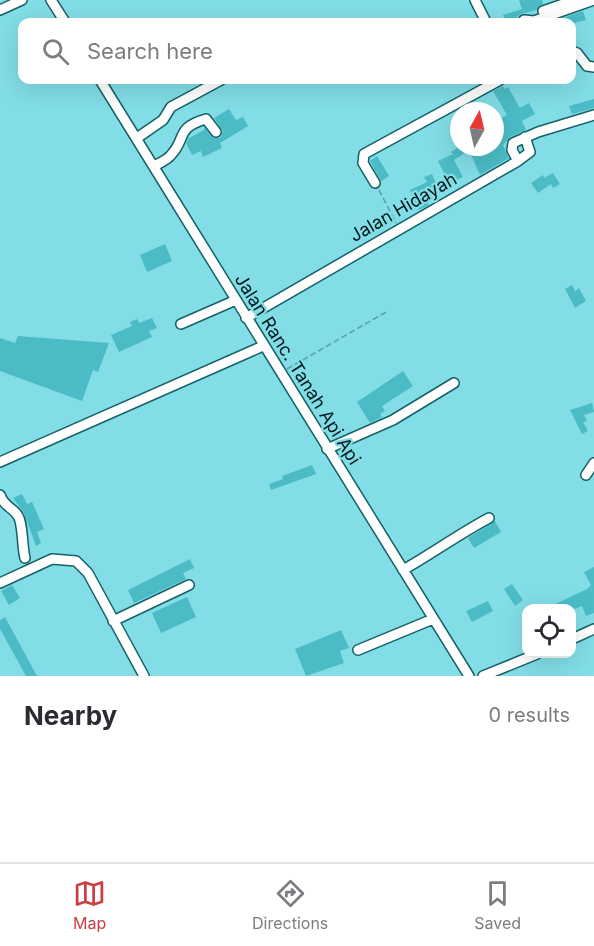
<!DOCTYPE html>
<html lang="en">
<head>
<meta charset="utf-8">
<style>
  :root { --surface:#fff; --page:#f7f7f7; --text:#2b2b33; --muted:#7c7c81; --line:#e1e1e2; --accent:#cd3d43 }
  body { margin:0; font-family:Inter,sans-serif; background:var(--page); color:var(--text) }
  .controls { position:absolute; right:18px; bottom:18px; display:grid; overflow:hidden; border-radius:12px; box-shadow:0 6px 24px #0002 }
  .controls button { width:54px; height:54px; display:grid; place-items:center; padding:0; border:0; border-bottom:2px solid var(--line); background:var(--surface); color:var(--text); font:30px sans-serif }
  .compass { position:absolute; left:450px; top:102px; width:54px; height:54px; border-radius:50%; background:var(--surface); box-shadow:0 6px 24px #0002; rotate:8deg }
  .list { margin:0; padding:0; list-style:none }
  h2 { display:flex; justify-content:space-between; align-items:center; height:78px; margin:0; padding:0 24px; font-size:26px }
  h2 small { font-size:20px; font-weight:400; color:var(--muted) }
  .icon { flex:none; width:33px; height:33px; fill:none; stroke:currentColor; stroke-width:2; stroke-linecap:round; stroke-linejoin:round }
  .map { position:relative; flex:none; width:594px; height:676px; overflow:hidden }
  .search { position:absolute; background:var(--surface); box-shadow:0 6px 24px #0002; left:18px; right:18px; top:18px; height:66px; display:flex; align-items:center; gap:15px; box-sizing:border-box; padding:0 21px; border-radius:12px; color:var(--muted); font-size:22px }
  .sheet { height:186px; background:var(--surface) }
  nav { display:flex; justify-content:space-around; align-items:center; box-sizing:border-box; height:84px; border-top:2px solid var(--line); background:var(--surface); font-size:16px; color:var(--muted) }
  nav a { display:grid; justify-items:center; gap:3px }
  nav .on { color:var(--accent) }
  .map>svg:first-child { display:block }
  .building { fill:#4bbcc6 }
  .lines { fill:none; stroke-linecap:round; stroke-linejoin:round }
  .minor-casing { stroke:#146167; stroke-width:12 }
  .path { stroke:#599ea6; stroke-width:1.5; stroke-dasharray:6 3; stroke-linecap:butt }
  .minor { stroke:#fff; stroke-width:9 }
  .labels { text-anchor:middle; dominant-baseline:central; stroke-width:4.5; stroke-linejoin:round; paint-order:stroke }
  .street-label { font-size:18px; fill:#00191c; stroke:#82dde6 }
</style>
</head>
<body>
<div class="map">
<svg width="594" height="676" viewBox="0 0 594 676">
  <rect width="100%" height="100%" fill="#82dde6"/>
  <path class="building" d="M519 0H542L543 4 536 10 521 14 513 20 514 22H506L503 15 522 9Z
    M583 11 586 20 574 23 558 22 557 20Z
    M503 86 505 89 508 87 520 108 529 103 535 114 522 121 526 130 510 137 503 145 509 158 480 175 469 150 454 160 463 177 449 183 438 161 453 154 451 152 459 147H495V121L507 115 493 91Z
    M594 99V108L572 114 569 106Z
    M229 109 236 120 243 117 248 126 220 143 222 148 203 157 201 151 192 155 186 143 189 138 204 130V127L213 138H220L223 131 214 118Z
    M377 156 389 176 381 181 370 161Z
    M553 173 560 184 553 188 551 184 538 193 531 183 543 175 544 178Z
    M432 174 438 188 424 194 429 205 419 210 410 190 427 182 424 177Z
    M165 244 172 261 147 272 140 255Z
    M572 285 575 291 579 288 586 301 575 308 565 289Z
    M152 318 157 328 149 331 152 337 119 352 111 335 132 326 130 322 137 319 139 323Z
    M18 336 109 343 98 372 93 370 82 401 0 371V338L15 343Z
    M403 371 413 386 382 406 385 411 380 414 382 417 370 423 357 402Z
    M592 403 594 412 584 415 587 421 583 422 588 431 582 434 570 410Z
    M312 465 316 474 271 490 269 484 283 479 282 476Z
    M22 494 27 504 32 502 44 529 37 532 41 543 36 546 24 513 13 498Z
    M495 521 501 532 474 548 468 538Z
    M190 559 194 568 183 573 186 579 134 603 128 590Z
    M594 567V613L586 616 582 606 572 610 545 609 587 589 591 585 584 572Z
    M512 584 523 600 515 606 504 589Z
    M12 585 20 598 9 605 1 591Z
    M187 597 196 617 161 633 152 613Z
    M488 601 493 611 472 622 466 611Z
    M5 617 37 676H26L0 629V620Z
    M341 630 349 648 340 651 344 663 306 676 295 649Z"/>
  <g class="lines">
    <defs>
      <path id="minor" d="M51 0 65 22
        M475 0 486 22
        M0 10 22 0
        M543 11 575 0
        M524 20 534 21 594 0
        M572 51 577 53 587 66 594 67
        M100 80 469 676
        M137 138 163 120 171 107 221 80
        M518 161 530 152 525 137
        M154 166C160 163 167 160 171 155 187 138 175 128 206 119L216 132
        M375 183 363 163 364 154 500 80
        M246 318 518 161 512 150 513 143 538 132 594 115
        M181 324 236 300
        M327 449 393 420 454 383
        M0 462 263 346
        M586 475 594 463
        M0 495C5 508 13 507 18 516 23 523 22 547 25 558
        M403 570C433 553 459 534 489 518
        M0 583 52 559 76 561 88 573 144 676
        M113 621 189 585
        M572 639 594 629
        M358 650 433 619
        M483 676 537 654"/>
    </defs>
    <use href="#minor" class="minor-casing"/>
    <path class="path" d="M379 190 396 223
      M287 369 388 311"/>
    <use href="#minor" class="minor"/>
  </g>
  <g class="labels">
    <g class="street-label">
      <text transform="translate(403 207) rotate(-30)">Jalan Hidayah</text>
      <text transform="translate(298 369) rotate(58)">Jalan Ranc. Tanah Api Api</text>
    </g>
  </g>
</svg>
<div class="controls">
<button><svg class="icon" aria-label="locate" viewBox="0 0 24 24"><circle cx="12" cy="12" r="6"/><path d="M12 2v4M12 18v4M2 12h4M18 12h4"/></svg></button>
</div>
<svg class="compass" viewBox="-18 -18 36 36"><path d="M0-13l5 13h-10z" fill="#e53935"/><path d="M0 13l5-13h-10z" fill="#7c7c81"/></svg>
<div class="search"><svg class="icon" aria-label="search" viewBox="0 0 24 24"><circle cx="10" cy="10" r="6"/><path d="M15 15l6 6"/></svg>Search here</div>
</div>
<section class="sheet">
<h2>Nearby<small>0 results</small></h2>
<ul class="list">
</ul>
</section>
<nav>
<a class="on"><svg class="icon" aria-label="map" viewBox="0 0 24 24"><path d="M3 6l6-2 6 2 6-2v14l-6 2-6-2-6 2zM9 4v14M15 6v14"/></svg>Map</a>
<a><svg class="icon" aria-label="directions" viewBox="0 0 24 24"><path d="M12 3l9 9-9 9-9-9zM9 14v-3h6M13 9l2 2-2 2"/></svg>Directions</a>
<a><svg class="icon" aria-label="saved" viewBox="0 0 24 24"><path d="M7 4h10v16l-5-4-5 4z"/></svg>Saved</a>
</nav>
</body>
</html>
